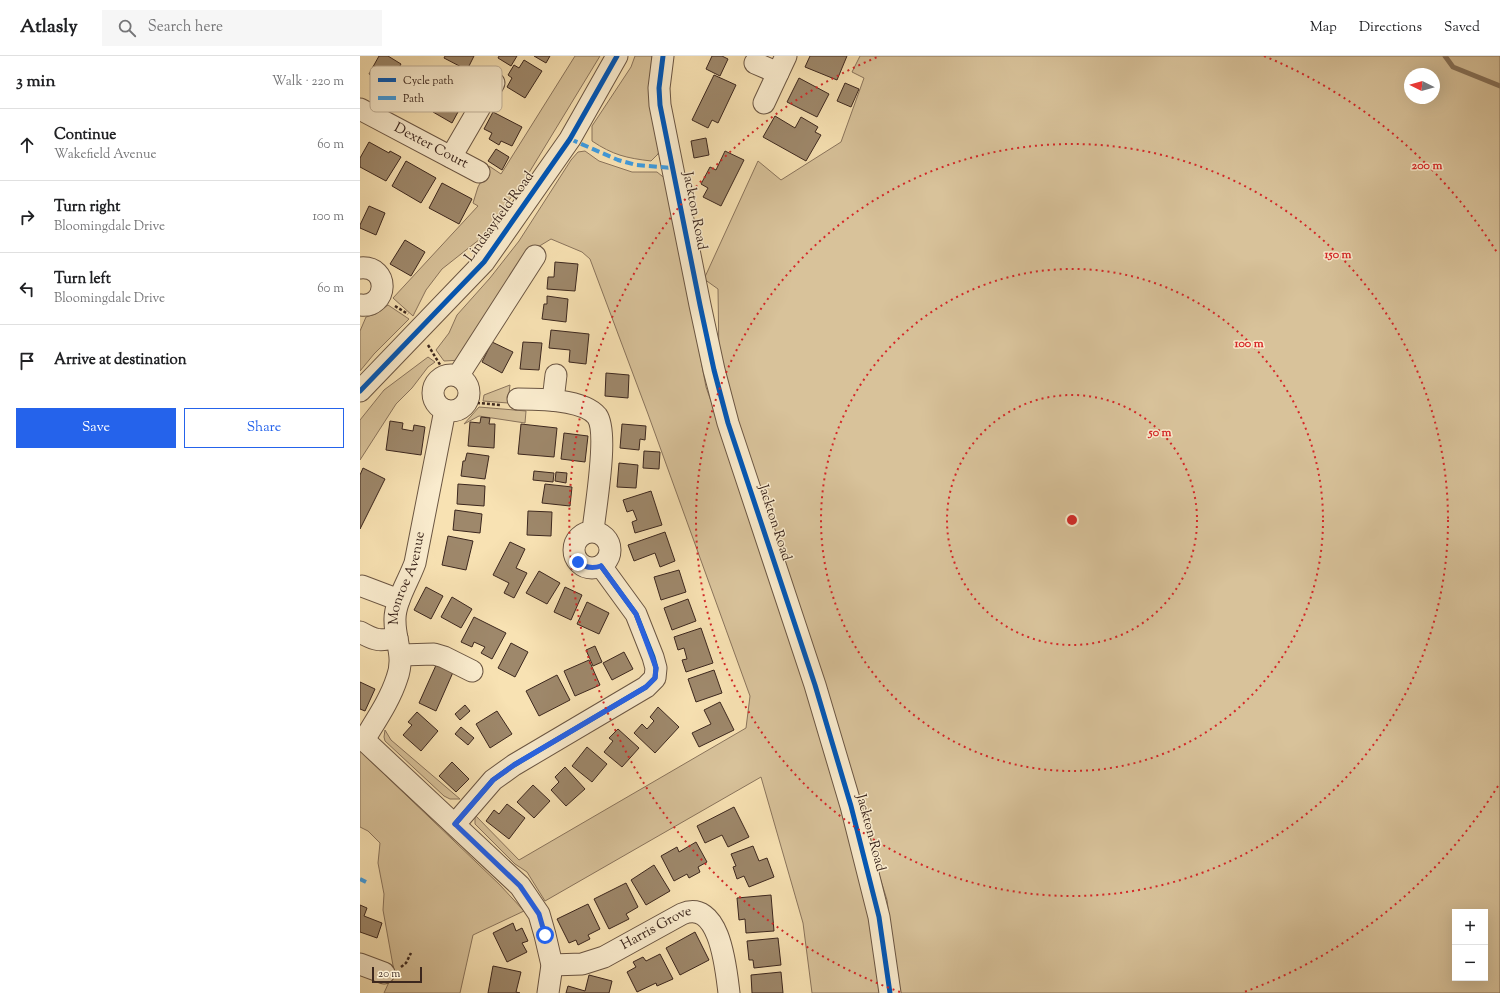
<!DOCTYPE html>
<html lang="en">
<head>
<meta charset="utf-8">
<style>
  :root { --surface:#fff; --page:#f6f6f6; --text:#202124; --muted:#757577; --line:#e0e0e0; --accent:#2563eb }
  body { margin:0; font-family:"Sorts Mill Goudy",serif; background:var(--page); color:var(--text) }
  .controls { position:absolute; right:12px; bottom:12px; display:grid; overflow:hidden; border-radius:0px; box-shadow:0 4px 16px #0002 }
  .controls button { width:36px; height:36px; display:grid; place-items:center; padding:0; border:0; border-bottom:1px solid var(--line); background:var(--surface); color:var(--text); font:20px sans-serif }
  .compass { position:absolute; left:1044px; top:12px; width:36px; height:36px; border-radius:50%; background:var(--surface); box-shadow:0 4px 16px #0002; rotate:275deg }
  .scale { position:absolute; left:12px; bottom:10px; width:50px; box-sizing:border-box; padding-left:4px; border:2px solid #3c271e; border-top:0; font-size:11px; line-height:14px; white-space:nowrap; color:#3c271e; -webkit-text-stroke:3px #faecce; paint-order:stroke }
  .stop { position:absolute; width:12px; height:12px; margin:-9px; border:3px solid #2563eb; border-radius:50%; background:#fff }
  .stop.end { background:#2563eb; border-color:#fff; box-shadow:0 1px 4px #0008 }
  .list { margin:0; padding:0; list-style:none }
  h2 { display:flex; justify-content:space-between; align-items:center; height:52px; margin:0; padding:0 16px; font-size:17px }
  h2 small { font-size:13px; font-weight:400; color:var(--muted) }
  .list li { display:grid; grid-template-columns:26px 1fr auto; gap:12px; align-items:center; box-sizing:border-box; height:72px; padding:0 16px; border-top:1px solid var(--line) }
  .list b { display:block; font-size:15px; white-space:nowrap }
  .list p { margin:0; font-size:13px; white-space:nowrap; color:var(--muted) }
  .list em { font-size:13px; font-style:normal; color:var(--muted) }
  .actions { display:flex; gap:8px; padding:12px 16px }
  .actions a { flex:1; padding:9px 0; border:1px solid var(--accent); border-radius:0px; text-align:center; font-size:14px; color:var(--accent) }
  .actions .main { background:var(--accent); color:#fff }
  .icon { flex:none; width:22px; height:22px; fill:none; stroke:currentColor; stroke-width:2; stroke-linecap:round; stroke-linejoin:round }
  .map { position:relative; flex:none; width:1140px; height:937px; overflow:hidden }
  header { display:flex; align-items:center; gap:24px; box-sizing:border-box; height:56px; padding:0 20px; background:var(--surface); border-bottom:1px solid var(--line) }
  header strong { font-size:19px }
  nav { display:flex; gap:22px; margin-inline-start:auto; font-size:14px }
  .search { width:280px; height:36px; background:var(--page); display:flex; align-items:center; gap:10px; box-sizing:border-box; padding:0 14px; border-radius:0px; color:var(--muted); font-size:15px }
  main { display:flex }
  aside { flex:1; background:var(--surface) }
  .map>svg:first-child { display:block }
  .green { fill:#d8c29a; stroke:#8a745c; fill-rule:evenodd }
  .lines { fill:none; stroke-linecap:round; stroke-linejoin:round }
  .stream { stroke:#867159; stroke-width:5 }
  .building { fill:#9e886b; stroke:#3c271e }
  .minor-casing { stroke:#6b5643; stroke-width:23 }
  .path { stroke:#3c271e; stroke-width:2.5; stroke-dasharray:3 2; stroke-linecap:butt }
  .minor { stroke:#faecce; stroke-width:21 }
  .quiet { stroke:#3f9ce0; stroke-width:4; stroke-dasharray:8 4; stroke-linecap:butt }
  .cycleway-casing { stroke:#faecce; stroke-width:8 }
  .cycleway { stroke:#0057b8; stroke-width:5 }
  .route { stroke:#2563eb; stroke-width:5 }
  .ring { fill:none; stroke:#d62828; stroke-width:2; stroke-dasharray:2 4 }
  .labels { text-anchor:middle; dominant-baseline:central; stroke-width:3; stroke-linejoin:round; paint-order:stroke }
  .street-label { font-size:14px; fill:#3c271e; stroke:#faecce }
  .key { fill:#faecce; stroke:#c1b199; stroke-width:1 }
  .key-label { font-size:11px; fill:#3c271e }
  .centre { fill:#d62828; stroke:#faecce; stroke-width:2 }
  .ring-label { font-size:12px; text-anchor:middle; font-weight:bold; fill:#d62828; stroke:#faecce; stroke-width:3; stroke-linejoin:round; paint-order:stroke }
</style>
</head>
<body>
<header>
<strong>Atlasly</strong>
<div class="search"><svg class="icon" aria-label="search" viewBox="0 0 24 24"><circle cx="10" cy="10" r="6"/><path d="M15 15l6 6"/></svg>Search here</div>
<nav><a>Map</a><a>Directions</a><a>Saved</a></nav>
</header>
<main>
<aside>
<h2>3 min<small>Walk · 220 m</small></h2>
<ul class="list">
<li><svg class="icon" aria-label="ahead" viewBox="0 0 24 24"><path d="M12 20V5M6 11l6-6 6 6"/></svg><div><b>Continue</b><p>Wakefield Avenue</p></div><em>60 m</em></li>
<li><svg class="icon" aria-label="right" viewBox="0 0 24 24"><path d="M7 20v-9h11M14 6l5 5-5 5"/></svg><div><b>Turn right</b><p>Bloomingdale Drive</p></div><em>100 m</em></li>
<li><svg class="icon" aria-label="left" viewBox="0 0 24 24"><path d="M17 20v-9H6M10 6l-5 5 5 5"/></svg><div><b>Turn left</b><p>Bloomingdale Drive</p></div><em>60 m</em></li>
<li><svg class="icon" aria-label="arrive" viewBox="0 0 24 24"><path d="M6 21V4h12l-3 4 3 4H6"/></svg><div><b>Arrive at destination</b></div></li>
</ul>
<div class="actions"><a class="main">Save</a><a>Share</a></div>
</aside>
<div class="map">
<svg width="1140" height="937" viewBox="0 0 1140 937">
  <rect width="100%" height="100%" fill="#f8e2b3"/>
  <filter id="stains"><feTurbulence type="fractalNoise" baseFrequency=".005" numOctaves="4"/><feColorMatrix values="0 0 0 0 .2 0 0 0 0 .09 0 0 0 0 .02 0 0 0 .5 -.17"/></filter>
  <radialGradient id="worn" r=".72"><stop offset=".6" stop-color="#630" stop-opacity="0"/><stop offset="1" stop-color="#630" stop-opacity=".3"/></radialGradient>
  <path class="green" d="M215 0H240L167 120 120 183 82 213 66 234 53 260 33 242 118 150 113 147 118 131 129 110 141 118Z
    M275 0H292L290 26 301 89 298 98 291 105C266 102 253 99 232 85V70L271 11Z
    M500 0H1140V937H539L527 844 359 305 358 233 344 223 398 105 421 124 481 86 504 22 492 16ZM1050 18H1074V42H1050ZM1095 856H1125V922H1095Z
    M225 95 239 105 272 116H297L307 124 346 331 445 610 500 809 524 937H452L443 867 401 721 185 845 167 816 155 808 115 768V759L159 804 386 672 390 640 288 358 230 203 222 196 191 183 168 197 102 304 84 305 76 294 89 277 97 259 130 222 159 185 211 104 218 96Z
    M28 249 49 263 14 298 0 315V275L6 261 16 258Z
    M68 301 75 306 68 311 52 332 36 348 0 404V364L24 334Z
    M150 329 148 347 123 345 124 339Z
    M119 351 166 355 165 367 119 360 104 368Z
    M25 674 31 684 100 743H90L84 740 25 685 24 681Z
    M0 695 140 829 164 855 113 879 100 937H24L34 915 23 854 24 838 18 807 20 787 8 775 0 771Z"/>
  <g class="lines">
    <path class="stream" d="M1085 0 1093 11 1140 30"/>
  </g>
  <path class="building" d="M19 0H28L41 8 29 30 9 18Z
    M85 0H114L107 14 84 2Z
    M139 0H157L151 10 138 2Z
    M174 0H190L186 7Z
    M352 0H362L368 3 360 20 346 13Z
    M450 0H487L477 24 445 11Z
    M164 4 182 15 165 42 147 31 152 22 148 19 154 9 159 12Z
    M354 19 376 29 358 67 352 64 348 72 332 64Z
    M439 22 469 38 457 61 427 46Z
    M485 27 499 33 491 51 477 45Z
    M85 35 104 45 92 67 73 56Z
    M133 56 162 71 152 90 141 85 139 89 129 83 132 77 124 73Z
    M415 60 435 72 441 61 458 71 455 76 461 79 446 105 403 81Z
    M346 82 349 99 334 102 331 85Z
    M9 86 29 97 30 95 41 101 26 125 0 111V102Z
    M136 93 149 101 142 114 128 105Z
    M365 95 384 104 361 150 343 141 348 132 341 128 350 111 356 114Z
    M46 105 76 122 61 147 32 130Z
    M82 127 112 143 99 168 69 152Z
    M9 150 25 157 16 179 0 172V169Z
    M45 184 65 196 51 220 30 208Z
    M195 206 218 208 215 235 187 233 188 221H194Z
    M187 240 208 243 206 266 182 263 184 248H187Z
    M191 274 229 278 226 308 209 306 210 294 189 292Z
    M132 286 153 296 142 317 122 306Z
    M163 286 182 287 179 314 160 313Z
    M246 317 269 319 268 342 245 340Z
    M121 361 130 362 129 368H135L134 392 108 390 110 366 120 367Z
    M30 365 43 367 42 373 53 375 54 369 65 371 61 399 26 394Z
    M161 368 197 372 194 401 158 398Z
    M262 368 286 370 285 384 280 383 279 394 260 392Z
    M204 377 228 380 225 406 201 403Z
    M284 395 300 396 299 413 283 412Z
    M107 397 129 400 125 423 101 420 103 405H105Z
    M259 407 278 409 276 432 257 431Z
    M3 412 25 423 0 473V419Z
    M174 415 194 417 193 426 173 424Z
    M196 416 207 417 206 427 195 425Z
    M98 428 125 430 124 450 97 448Z
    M185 428 212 431 210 450 182 447Z
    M291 435 302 469 275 477 272 466 277 464 273 454 267 456 263 444Z
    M95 454 122 458 120 477 93 474Z
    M168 455 192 456 191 480 167 479Z
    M305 476 315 505 300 511 295 497 274 505 268 489Z
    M88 480 113 485 106 514 82 509Z
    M150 486 165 493 156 512 167 517 154 542 144 537 149 527 133 519Z
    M319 514 326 536 301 544 294 521Z
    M179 515 200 527 187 548 166 537Z
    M66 531 83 540 71 563 54 554Z
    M205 531 222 539 211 564 194 556Z
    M92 541 112 553 101 572 81 561Z
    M328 543 336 565 312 574 304 552Z
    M227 546 249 557 239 578 217 568Z
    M114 561 146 577 132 603 121 597 125 591 114 586 112 591 101 586Z
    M341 572 353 607 326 616 322 604 327 603 324 592 318 594 314 581Z
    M151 587 168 596 155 621 138 612Z
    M235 590 242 606 233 610 226 594Z
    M264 596 273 613 252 624 243 607Z
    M229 604 240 629 215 640 204 615Z
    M77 607 94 614 76 655 59 647Z
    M354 614 362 637 336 646 328 623Z
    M197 619 210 644 179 660 166 635Z
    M0 626 15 633 5 655 0 653Z
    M360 646 374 674 339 691 332 677 351 668 344 654Z
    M105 649 110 655 100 664 95 658Z
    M298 651 319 671 295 697 274 677 282 668 287 673 294 665 290 661Z
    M137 655 152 678 130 692 116 668Z
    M57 656 78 675 61 695 43 679 52 669 48 666Z
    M101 671 114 682 108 689 95 678Z
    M258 673 279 692 262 711 244 696 253 685 249 682Z
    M227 691 247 708 232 726 212 710Z
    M92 706 109 723 96 736 79 720Z
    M205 711 225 733 206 750 191 734 199 726 195 721Z
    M173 729 190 745 174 762 157 746Z
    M147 748 165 762 149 783 126 765 134 754 139 758Z
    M374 751 389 781 368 791 362 779 345 787 337 770Z
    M336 786 347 806 338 811 340 816 329 822 327 818 314 825 301 800 317 791 319 796Z
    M393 790 399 805 407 802 414 821 389 831 384 820 377 823 373 811 376 810 371 798Z
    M294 809 310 835 286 849 271 824Z
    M266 827 278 851 266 858 269 863 249 873 234 843Z
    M411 839 414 875 386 877 385 863 379 864 377 842Z
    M228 848 240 873 228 879 230 883 218 889 216 884 209 887 197 863Z
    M0 849 7 852 4 860 22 867 17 882 0 876Z
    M153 867 156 875 162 872 168 885 162 887 167 896 147 906 133 877Z
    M335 876 349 904 320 919 306 892Z
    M418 882 421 909 394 912 393 904H389L387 885Z
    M300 898 313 923 297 930 296 927 277 936 267 916 276 911 273 906 283 901 286 905Z
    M133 910 161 916 156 936 160 937H128Z
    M421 916 423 937H392L391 919Z
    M229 919 252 925 249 937H206L208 930 225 935Z"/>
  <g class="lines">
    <defs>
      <g id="minor">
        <path d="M303 0 299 32 300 49 340 249 354 314 368 367 455 629 491 750 519 861 530 937"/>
        <path d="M395 7 418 17"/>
        <path d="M404 47 426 0"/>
        <path id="s1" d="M0 53 119 116"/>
        <path d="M91 101 134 27"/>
        <path d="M0 212C31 209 28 253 0 249"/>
        <circle cx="91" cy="337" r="18"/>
        <path d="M98 320 175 200"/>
        <path d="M0 335 124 206 210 83 257 0"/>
        <path d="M158 343C178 343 223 343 237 360 249 377 235 453 233 475"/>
        <path d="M193 344 196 319"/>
        <circle cx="232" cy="494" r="18"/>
        <path d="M2 530 39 544"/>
        <path d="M0 576C16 585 19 585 37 582"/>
        <path d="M41 599 74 598 84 601 112 615"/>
        <path d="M0 682 4 684 160 830 179 858 185 879 192 909 188 937"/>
        <path id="s2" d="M4 684C16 664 30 644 37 622 45 600 35 586 35 565 34 547 49 524 55 507L85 354"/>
        <path d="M95 768 133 724 154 709 286 631 295 622 296 612 293 601 276 558 241 510"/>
        <path d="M0 908 24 917"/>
        <path id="s3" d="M192 909 222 908 244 901 322 858C360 842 366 913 369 937"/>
      </g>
    </defs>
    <use href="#minor" class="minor-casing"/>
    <path class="path" d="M35 250 48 258
      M68 289 82 312
      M107 346 141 349
      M41 911 46 907 51 897"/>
    <use href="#minor" class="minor"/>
    <path class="quiet" d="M210 83 258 104 276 109 313 112
      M0 823 6 826"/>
    <defs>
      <path id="cycleway" d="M303 0 299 32 300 49 340 249 354 314 368 367 455 629 491 750 519 861 530 937
        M0 335 124 206 210 83 257 0
        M95 768 133 724 154 709 286 631 295 622 296 612 293 601 276 558 241 510"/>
    </defs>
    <use href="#cycleway" class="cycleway-casing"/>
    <use href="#cycleway" class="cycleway"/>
  </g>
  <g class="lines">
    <path class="route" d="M185 879 179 858 160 830 95 768 133 724 154 709 286 631 295 622 296 612 292 601 276 558 241 510C232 513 225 512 218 506"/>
  </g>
  <g class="ring">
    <circle cx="712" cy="464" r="125"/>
    <circle cx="712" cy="464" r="251"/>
    <circle cx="712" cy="464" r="376"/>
    <path d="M1138 730A502 502 0 0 1 884 936M540 936A502 502 0 0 1 520 0M904 0A502 502 0 0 1 1138 198"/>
  </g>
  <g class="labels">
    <g class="street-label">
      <text stroke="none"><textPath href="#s1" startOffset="80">Dexter Court</textPath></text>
      <text transform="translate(334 155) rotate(79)">Jackton Road</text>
      <text transform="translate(140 161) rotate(-54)">Lindsayfield Road</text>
      <text transform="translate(414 467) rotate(72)">Jackton Road</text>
      <text stroke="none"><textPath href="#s2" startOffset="173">Monroe Avenue</textPath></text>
      <text transform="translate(510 777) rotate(75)">Jackton Road</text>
      <text stroke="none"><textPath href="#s3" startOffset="113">Harris Grove</textPath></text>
    </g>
  </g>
  <rect x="10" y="10" width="132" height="46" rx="6" class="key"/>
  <rect x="18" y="22" width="18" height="4" fill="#0057b8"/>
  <rect x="18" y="40" width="18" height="4" fill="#3f9ce0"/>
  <g class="key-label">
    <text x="43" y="28">Cycle path</text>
    <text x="43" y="46">Path</text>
  </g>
  <circle cx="712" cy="464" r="6" class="centre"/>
  <g class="ring-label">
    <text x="1067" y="113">200 m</text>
    <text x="978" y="202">150 m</text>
    <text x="889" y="291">100 m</text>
    <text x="800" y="380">50 m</text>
  </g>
  <rect width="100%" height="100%" filter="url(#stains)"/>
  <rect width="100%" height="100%" fill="url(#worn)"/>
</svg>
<div class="controls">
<button>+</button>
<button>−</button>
</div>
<svg class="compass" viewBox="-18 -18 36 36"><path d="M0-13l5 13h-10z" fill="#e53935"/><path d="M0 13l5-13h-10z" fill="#757577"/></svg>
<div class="scale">20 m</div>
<div class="stop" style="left:185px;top:879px"></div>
<div class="stop end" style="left:218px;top:506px"></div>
</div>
</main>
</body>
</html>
